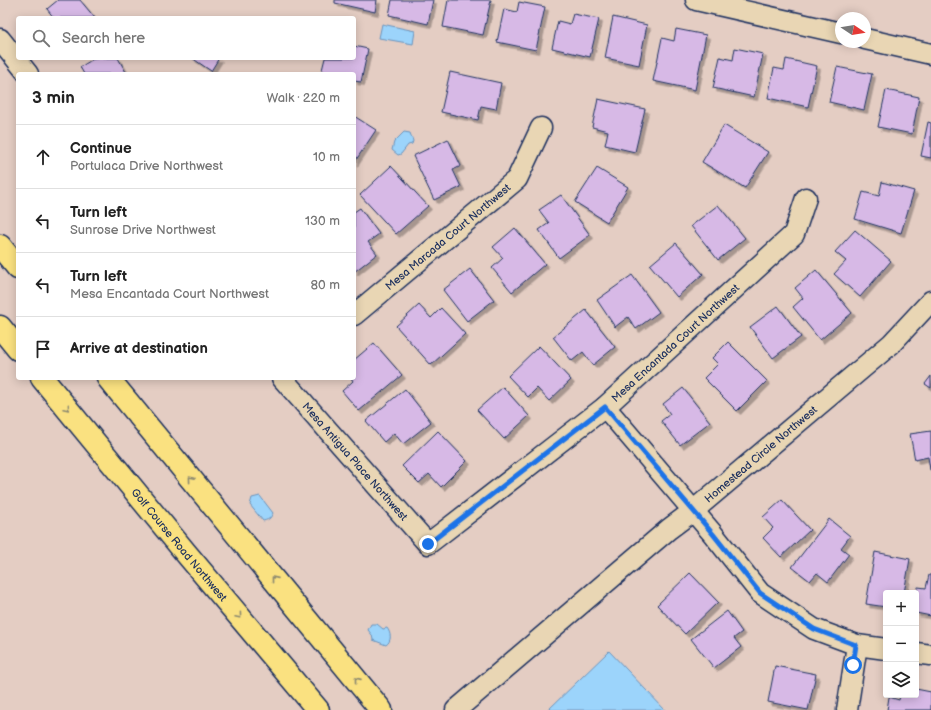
<!DOCTYPE html>
<html lang="en">
<head>
<meta charset="utf-8">
<style>
  :root { --surface:#fff; --page:#f6f6f6; --text:#222; --muted:#767676; --line:#e0e0e0 }
  body { margin:0; font-family:"Balsamiq Sans",sans-serif; background:var(--page); color:var(--text) }
  .controls { position:absolute; right:12px; bottom:12px; display:grid; overflow:hidden; border-radius:4px; box-shadow:0 2px 10px #0003 }
  .controls button { width:36px; height:36px; display:grid; place-items:center; padding:0; border:0; border-bottom:1px solid var(--line); background:var(--surface); color:var(--text); font:20px sans-serif }
  .compass { position:absolute; left:835px; top:12px; width:36px; height:36px; border-radius:50%; background:var(--surface); box-shadow:0 2px 10px #0003; rotate:102deg }
  .stop { position:absolute; width:12px; height:12px; margin:-9px; border:3px solid #1a73e8; border-radius:50%; background:#fff }
  .stop.end { background:#1a73e8; border-color:#fff; box-shadow:0 1px 4px #0008 }
  .list { margin:0; padding:0; list-style:none }
  h2 { display:flex; justify-content:space-between; align-items:center; height:52px; margin:0; padding:0 16px; font-size:17px }
  h2 small { font-size:13px; font-weight:400; color:var(--muted) }
  .list li { display:grid; grid-template-columns:26px 1fr auto; gap:12px; align-items:center; box-sizing:border-box; height:64px; padding:0 16px; border-top:1px solid var(--line) }
  .list b { display:block; font-size:15px; white-space:nowrap }
  .list p { margin:0; font-size:13px; white-space:nowrap; color:var(--muted) }
  .list em { font-size:13px; font-style:normal; color:var(--muted) }
  .icon { flex:none; width:22px; height:22px; fill:none; stroke:currentColor; stroke-width:2; stroke-linecap:round; stroke-linejoin:round }
  .map { position:relative; flex:none; width:931px; height:710px; overflow:hidden }
  .search { position:absolute; background:var(--surface); box-shadow:0 2px 10px #0003; left:16px; top:16px; width:340px; height:44px; display:flex; align-items:center; gap:10px; box-sizing:border-box; padding:0 14px; border-radius:4px; color:var(--muted); font-size:15px }
  .panel { position:absolute; background:var(--surface); box-shadow:0 2px 10px #0003; left:16px; top:72px; width:340px; height:308px; border-radius:4px }
  .map>svg:first-child { display:block }
  .water { fill:#9cd4fb; stroke:#6892bc }
  .building { fill:#d7b9e6; stroke:#1b2f5e; filter:url(#shadow) }
  .lines { fill:none; stroke-linecap:round; stroke-linejoin:round }
  .minor-casing { stroke:#1b2f5e; stroke-width:23 }
  .major-casing { stroke:#1b2f5e; stroke-width:25 }
  .minor { stroke:#e9d6b4; stroke-width:20 }
  .major { stroke:#fae180; stroke-width:22 }
  .oneway { stroke:#8a886f }
  .route { stroke:#1a73e8; stroke-width:5 }
  .labels { text-anchor:middle; dominant-baseline:central; stroke-width:3.5; stroke-linejoin:round; paint-order:stroke }
  .street-label { font-size:11px; fill:#1b2f5e; stroke:#e9d6b4 }
</style>
</head>
<body>
<div class="map">
<svg width="931" height="710" viewBox="0 0 931 710">
  <defs>
    <filter id="shadow"><feDropShadow dx="3.5" dy="3.5" stdDeviation="0" flood-color="#0004"/></filter>
  </defs>
  <rect width="100%" height="100%" fill="#e4cdc3"/>
  <filter id="ink" filterUnits="userSpaceOnUse"><feTurbulence type="fractalNoise" baseFrequency=".025" numOctaves="2"/><feDisplacementMap in="SourceGraphic" scale="8" xChannelSelector="R" yChannelSelector="G"/><feConvolveMatrix kernelMatrix="1 2 1 2 8 2 1 2 1" color-interpolation-filters="sRGB"/></filter>
  <g filter="url(#ink)">
    <path class="water" d="M382 24 415 31 413 44 379 38Z
      M404 132 410 133 413 141 412 144 408 145 401 154 398 155 392 150 394 142Z
      M260 496 273 513C270 518 271 519 263 521L250 505 252 498Z
      M371 624H377L383 629 387 628C391 633 392 641 386 645L373 640 372 635 368 630Z
      M609 651 665 710H548Z"/>
    <path class="building" d="M58 0H80L95 18H54L47 9Z
      M335 0H377L375 12 335 3Z
      M392 0H433L428 24 389 15Z
      M448 0H491L483 35 443 27Z
      M519 2 545 7 536 50 497 42 504 9 517 12Z
      M573 14 599 19 590 57 552 48 558 21 570 24Z
      M613 17 647 25 639 65 605 58Z
      M676 29 706 35 695 90 653 81 662 38 674 41Z
      M354 46 368 49 361 82 354 81V74H321L325 58H354Z
      M735 48 763 54 754 97 713 88 720 57 733 60Z
      M95 58H118L127 74H84L80 67Z
      M192 58H219L211 71Z
      M786 59 817 66 808 107 768 98 774 68 784 70Z
      M837 67 872 74 864 110 829 102Z
      M450 72 501 83 496 109 481 106 478 120 441 112Z
      M886 90 919 97 912 134 878 127Z
      M598 99 645 109 635 152 605 145 608 131 592 127Z
      M354 116 376 130 354 163Z
      M928 122 931 123V158L921 156Z
      M724 125 768 152 745 188 702 162Z
      M448 139 461 166 453 170 461 187 434 200 413 156Z
      M391 166 428 206 396 234 360 195Z
      M597 168 628 187 607 222 575 202Z
      M882 182 914 191 901 233 855 219 863 192 879 196Z
      M561 195 590 235 559 258 539 230 549 223 539 210Z
      M718 205 745 238 718 260 691 226Z
      M360 208 379 234 368 242 377 254 354 272V212Z
      M515 228 545 264 512 292 492 268 503 258 493 247Z
      M855 230 891 261 860 297 834 274 846 261 835 252Z
      M676 243 703 274 677 297 650 265Z
      M470 269 494 300 467 321 443 290Z
      M816 270 852 313 820 340 793 307 803 298 795 288Z
      M632 275 659 312 636 329 628 317 615 327 597 300Z
      M419 305 431 318 441 308 465 334 431 365 396 326Z
      M778 306 801 337 773 358 750 327Z
      M586 310 615 347 593 365 583 352 572 361 553 337Z
      M728 342 767 381 737 411 704 378 718 364 712 358Z
      M374 343 402 375 359 411 342 391 353 381 351 378H354V360Z
      M539 346 571 380 549 401 537 388 528 397 508 376Z
      M931 376V388L925 384Z
      M503 387 529 416 504 439 477 410Z
      M683 388 710 422 680 445 661 421 670 414 663 404Z
      M405 389 431 422 403 444 394 433 384 442 366 421Z
      M438 431 467 461 441 487 429 474 419 483 402 466Z
      M931 431V470H930L928 457 915 460 910 434Z
      M782 500 810 530 781 557 763 538 773 528 763 517Z
      M829 519 850 536 841 548 849 554 828 582 817 573 810 581 792 567Z
      M875 552 910 559 904 593H886V607L866 604Z
      M690 573 718 602 685 634 657 605Z
      M929 575H931V616L916 613V598L918 587 926 588Z
      M727 611 742 632 734 638 741 647 714 668 691 639Z
      M775 666 816 674 808 710 768 702Z
      M916 689 931 692V710H887L889 697 899 700 900 695H916Z"/>
    <g class="lines">
      <defs>
        <g id="minor">
          <path d="M696 0 841 33"/>
          <path d="M0 39 28 74"/>
          <path d="M865 39 931 54"/>
          <path id="s1" d="M354 315 517 179 541 128"/>
          <path id="s2" d="M282 378 428 544 605 407 794 234 806 198"/>
          <path d="M605 407 713 534 760 593 814 629 857 645 886 649"/>
          <path d="M916 653 931 655"/>
          <path id="s3" d="M456 710 669 529 693 511 891 344 931 301"/>
          <path d="M847 710 857 645"/>
        </g>
        <g id="major">
          <path d="M0 246 18 268"/>
          <path d="M0 327 18 349"/>
          <path id="s4" d="M42 378 185 552 318 710"/>
          <path d="M108 378 381 710"/>
        </g>
      </defs>
      <use href="#minor" class="minor-casing"/>
      <use href="#major" class="major-casing"/>
      <use href="#minor" class="minor"/>
      <use href="#major" class="major"/>
    </g>
    <defs><path id="oneway-chevron" d="M-2-3.5L2.5 0L-2 3.5" fill="none" stroke-width="1.6" stroke-linecap="round" stroke-linejoin="round"/></defs>
    <g class="oneway">
      <use href="#oneway-chevron" transform="translate(67 408) rotate(50)"/>
      <use href="#oneway-chevron" transform="translate(191 479) rotate(-130)"/>
      <use href="#oneway-chevron" transform="translate(274 579) rotate(-129)"/>
      <use href="#oneway-chevron" transform="translate(239 616) rotate(50)"/>
      <use href="#oneway-chevron" transform="translate(357 680) rotate(-129)"/>
    </g>
  </g>
  <g class="lines" filter="url(#ink)">
    <path class="route" d="M428 544 605 407 713 534 760 593 814 629 856 645 853 665"/>
  </g>
  <g class="labels">
    <g class="street-label">
      <text stroke="none"><textPath href="#s1" startOffset="122">Mesa Marcada Court Northwest</textPath></text>
      <text stroke="none"><textPath href="#s2" startOffset="540">Mesa Encantada Court Northwest</textPath></text>
      <text stroke="none"><textPath href="#s3" startOffset="398">Homestead Circle Northwest</textPath></text>
      <text stroke="none"><textPath href="#s2" startOffset="111">Mesa Antigua Place Northwest</textPath></text>
      <text stroke="none"><textPath href="#s4" startOffset="216">Golf Course Road Northwest</textPath></text>
    </g>
  </g>
</svg>
<div class="controls">
<button>+</button>
<button>−</button>
<button><svg class="icon" aria-label="layers" viewBox="0 0 24 24"><path d="M12 4l9 5-9 5-9-5zM3 14l9 5 9-5"/></svg></button>
</div>
<svg class="compass" viewBox="-18 -18 36 36"><path d="M0-13l5 13h-10z" fill="#e53935"/><path d="M0 13l5-13h-10z" fill="#767676"/></svg>
<div class="stop" style="left:853px;top:665px"></div>
<div class="stop end" style="left:428px;top:544px"></div>
<div class="search"><svg class="icon" aria-label="search" viewBox="0 0 24 24"><circle cx="10" cy="10" r="6"/><path d="M15 15l6 6"/></svg>Search here</div>
<section class="panel">
<h2>3 min<small>Walk · 220 m</small></h2>
<ul class="list">
<li><svg class="icon" aria-label="ahead" viewBox="0 0 24 24"><path d="M12 20V5M6 11l6-6 6 6"/></svg><div><b>Continue</b><p>Portulaca Drive Northwest</p></div><em>10 m</em></li>
<li><svg class="icon" aria-label="left" viewBox="0 0 24 24"><path d="M17 20v-9H6M10 6l-5 5 5 5"/></svg><div><b>Turn left</b><p>Sunrose Drive Northwest</p></div><em>130 m</em></li>
<li><svg class="icon" aria-label="left" viewBox="0 0 24 24"><path d="M17 20v-9H6M10 6l-5 5 5 5"/></svg><div><b>Turn left</b><p>Mesa Encantada Court Northwest</p></div><em>80 m</em></li>
<li><svg class="icon" aria-label="arrive" viewBox="0 0 24 24"><path d="M6 21V4h12l-3 4 3 4H6"/></svg><div><b>Arrive at destination</b></div></li>
</ul>
</section>
</div>
</body>
</html>
